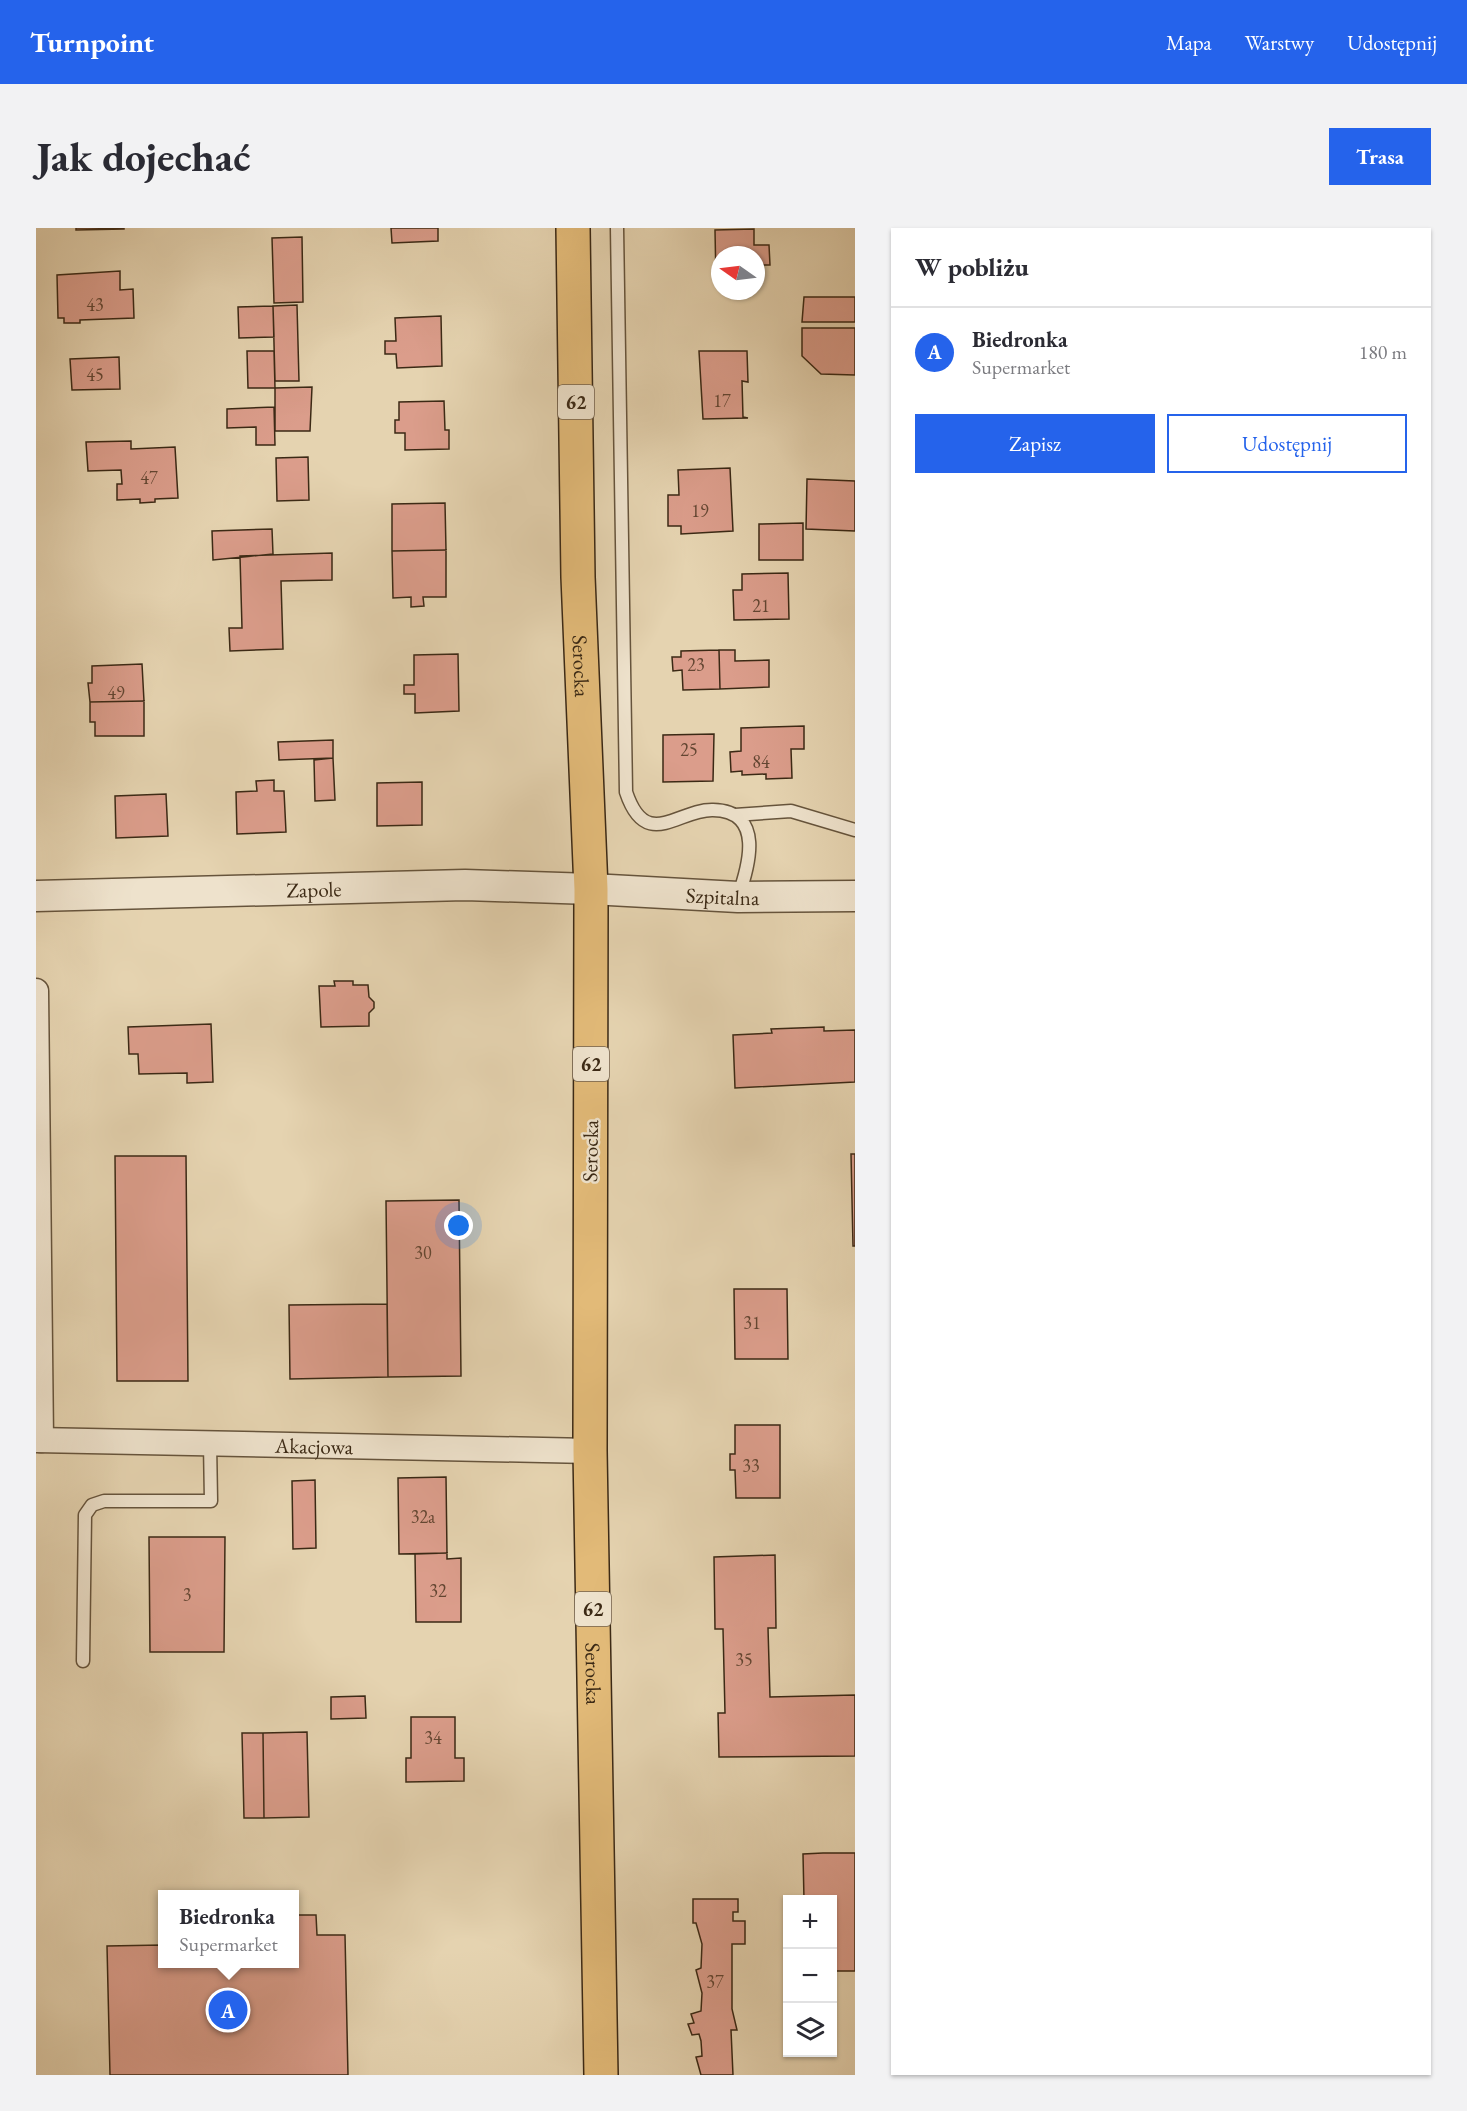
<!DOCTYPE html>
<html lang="pl">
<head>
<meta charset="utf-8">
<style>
  :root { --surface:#fff; --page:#f2f2f3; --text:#2b2b33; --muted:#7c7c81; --line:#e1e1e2; --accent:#2563eb }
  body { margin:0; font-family:"EB Garamond",serif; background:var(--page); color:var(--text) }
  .controls { position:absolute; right:18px; bottom:18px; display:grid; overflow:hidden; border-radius:0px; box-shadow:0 2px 4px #0004 }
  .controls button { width:54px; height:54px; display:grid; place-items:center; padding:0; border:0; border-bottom:2px solid var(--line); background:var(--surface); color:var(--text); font:30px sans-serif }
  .compass { position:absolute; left:675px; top:18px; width:54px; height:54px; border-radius:50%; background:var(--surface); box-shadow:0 2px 4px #0004; rotate:284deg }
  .you { position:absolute; left:423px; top:998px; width:21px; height:21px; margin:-15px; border:4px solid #fff; border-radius:50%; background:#1a73e8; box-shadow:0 0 0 9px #1a73e833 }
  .badge { display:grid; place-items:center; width:39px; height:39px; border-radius:50%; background:var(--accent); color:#fff; font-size:20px; font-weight:700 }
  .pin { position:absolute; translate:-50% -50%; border:3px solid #fff; box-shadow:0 2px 6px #0006 }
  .popup { position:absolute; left:122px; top:1662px; width:141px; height:78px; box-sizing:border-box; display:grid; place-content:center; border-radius:0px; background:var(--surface); filter:drop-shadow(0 2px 4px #0005); font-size:20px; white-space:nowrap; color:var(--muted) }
  .popup b { font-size:22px; color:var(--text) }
  .popup::after { content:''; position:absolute; left:50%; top:100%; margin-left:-12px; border:12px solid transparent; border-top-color:var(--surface) }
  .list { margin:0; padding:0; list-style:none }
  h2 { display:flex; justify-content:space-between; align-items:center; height:78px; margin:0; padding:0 24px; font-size:26px }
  h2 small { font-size:20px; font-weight:400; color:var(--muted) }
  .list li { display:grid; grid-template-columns:39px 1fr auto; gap:18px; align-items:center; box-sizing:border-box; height:90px; padding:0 24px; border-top:2px solid var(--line) }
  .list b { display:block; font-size:22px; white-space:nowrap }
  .list p { margin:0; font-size:20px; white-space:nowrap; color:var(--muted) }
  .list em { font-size:20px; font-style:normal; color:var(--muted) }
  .actions { display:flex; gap:12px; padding:18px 24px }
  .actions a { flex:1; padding:14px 0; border:2px solid var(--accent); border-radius:0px; text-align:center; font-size:21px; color:var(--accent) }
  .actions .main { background:var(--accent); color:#fff }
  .icon { flex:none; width:33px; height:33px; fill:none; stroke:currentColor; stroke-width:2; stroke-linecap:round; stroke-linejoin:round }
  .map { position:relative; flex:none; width:819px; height:1847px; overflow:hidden; border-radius:0px }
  header { display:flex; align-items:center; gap:36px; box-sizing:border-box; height:84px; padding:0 30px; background:var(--accent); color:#fff }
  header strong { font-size:28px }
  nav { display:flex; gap:33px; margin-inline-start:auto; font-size:21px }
  .intro { display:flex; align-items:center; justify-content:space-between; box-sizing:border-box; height:144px; padding:0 36px }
  h1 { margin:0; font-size:42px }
  .button { padding:15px 27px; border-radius:0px; background:var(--accent); color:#fff; font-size:21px; font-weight:700 }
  main { display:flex; gap:36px; padding:0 36px }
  aside { flex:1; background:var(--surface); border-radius:0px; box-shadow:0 2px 4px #0004 }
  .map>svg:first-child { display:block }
  .building { fill:#db9d8b; stroke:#3b2915; stroke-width:1.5 }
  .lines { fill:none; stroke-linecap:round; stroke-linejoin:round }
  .service-casing { stroke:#66543c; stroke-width:15 }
  .minor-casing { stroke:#66543c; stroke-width:27 }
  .tertiary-casing { stroke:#66543c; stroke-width:33 }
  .primary-casing { stroke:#3b2915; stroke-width:36 }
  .service { stroke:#eee2cc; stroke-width:12 }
  .minor { stroke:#eee2cc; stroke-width:24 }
  .tertiary { stroke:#eee2cc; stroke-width:30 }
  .primary { stroke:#e2ba78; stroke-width:33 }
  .labels { text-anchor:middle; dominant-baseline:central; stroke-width:5; stroke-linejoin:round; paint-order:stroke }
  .number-label { font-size:18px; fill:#634632 }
  .shield { fill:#eee2cc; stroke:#71604c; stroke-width:1.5 }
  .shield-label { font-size:20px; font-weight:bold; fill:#3b2915 }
  .street-label { font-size:21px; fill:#3b2915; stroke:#eee2cc }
</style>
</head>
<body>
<header>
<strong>Turnpoint</strong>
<nav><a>Mapa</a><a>Warstwy</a><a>Udostępnij</a></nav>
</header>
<div class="intro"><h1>Jak dojechać</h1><a class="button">Trasa</a></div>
<main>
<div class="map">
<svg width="819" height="1847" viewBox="0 0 819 1847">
  <rect width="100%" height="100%" fill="#e5d3b0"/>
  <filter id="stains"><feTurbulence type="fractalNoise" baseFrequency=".00333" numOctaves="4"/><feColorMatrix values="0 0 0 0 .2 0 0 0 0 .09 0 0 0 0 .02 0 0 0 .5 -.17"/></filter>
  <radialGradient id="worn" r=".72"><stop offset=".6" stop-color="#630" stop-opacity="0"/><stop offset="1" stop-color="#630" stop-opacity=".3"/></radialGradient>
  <path class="building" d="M40 0H88V1L40 2Z
    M355 0H402V13L356 15Z
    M718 1V17H733L734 37H720V27H684V54H680L679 2Z
    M266 9 267 74 238 75 236 10Z
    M84 43V62L97 61 98 90 44 92V95H28V90H22L21 47Z
    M768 69H819V94H766Z
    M261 77 263 153H239L237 78Z
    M237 78 238 109 203 110 202 79Z
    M405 88 406 138 361 140 360 126H349V113H360L359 90Z
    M766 100H819V147L785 146 766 128Z
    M211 123H238L239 160H212Z
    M663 123H711L712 154 706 153 707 189 712 190 667 191Z
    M83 129 84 161 36 162 34 131Z
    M276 159 274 203H239V160Z
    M408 173 409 202H413V221L369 222V205H359V192H363V174Z
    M238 179 239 217H220V199L191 200V181Z
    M95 213V221L139 219 142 270 119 271V274L104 275V271L81 272V256H86L85 242 52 243 50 214Z
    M272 229 273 272 241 273 240 230Z
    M694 240 697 303 645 306V298H632V267H643L642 242Z
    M771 251 819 253V303L770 301Z
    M409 275 410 322 356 323V276Z
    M767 295V332H723V296Z
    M236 301 237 326 177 332 176 303Z
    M410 322V369H387L388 378 375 379V369L357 370 356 323Z
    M296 325V352L245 353 247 421 194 423 193 400H206L204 328Z
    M752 345 753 391 698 392 697 362H706V346Z
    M683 422 684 461 647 462 646 442 637 443 636 429H645V423Z
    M683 422H699V433L733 432V459L684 461Z
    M422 426 423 483 379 485V466H368V457H378V427Z
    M106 436 108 473 54 474 52 455H56V438Z
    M108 473V508H59V494H54V474Z
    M768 498V521H755L756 550 730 551V546L706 547V543L695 544 694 524 705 523V500Z
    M678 506 677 553 627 554V507Z
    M297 512V530L243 532 242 514Z
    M297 530 299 572 279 573 278 532Z
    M238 552V563H248L250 604 201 606 200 564 221 563 220 553Z
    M386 554V597L341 598V555Z
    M130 566 132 608 80 610 79 568Z
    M298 753H317V757H332L333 769 338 774V780L333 785V798L285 799 283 758H299Z
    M175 796 177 854 151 855V845L103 846 102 826H93L92 799Z
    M788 799V803L819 802V854L699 860 697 807 736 805 735 801Z
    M815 926H819V1018H817Z
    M79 928H150L152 1153H81Z
    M423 972 425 1148 352 1149 350 973Z
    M698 1061H751L752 1131H699Z
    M351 1076 352 1149 254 1151 253 1077Z
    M699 1197H744V1270H700L699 1242H694V1226H699Z
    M410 1249 411 1325 363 1326 362 1250Z
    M279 1252 280 1320 257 1321 256 1253Z
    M113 1309H189L188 1424H114Z
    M411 1325V1331L425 1330V1394H380L379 1326Z
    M739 1327 740 1400H732L734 1469 819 1467V1528L683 1529 682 1485H689L687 1401H679L678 1329Z
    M329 1468 330 1490 295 1491V1469Z
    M375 1489H419V1530H428V1553L370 1554V1530H375Z
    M271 1504 273 1589 228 1590 227 1505Z
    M206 1505H227L228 1590H208Z
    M787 1625H819V1743H796V1672H768L767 1626Z
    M657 1671H702V1684H697V1693H709V1716H696V1781L701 1802H695L697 1847H665L660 1829 666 1828 665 1813 663 1806 656 1807 652 1796 658 1795 655 1786 665 1783 666 1765 660 1742 665 1740 666 1716 660 1695H657Z
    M258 1687H280L281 1707H309L312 1847H74L71 1718 126 1717V1736H258Z"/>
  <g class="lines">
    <defs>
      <path id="service" d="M581 0 590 564C610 624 642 581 677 582 729 583 713 638 702 669
        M699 587 755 583 819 602
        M47 1433 49 1287 56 1277 68 1273H175L174 1215"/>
      <g id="minor">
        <path d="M0 763 5 1212"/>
        <path id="s1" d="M0 1212 554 1223"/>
      </g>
      <g id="tertiary">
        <path id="s2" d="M0 668 429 657 555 661 702 669 819 668"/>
      </g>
      <g id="primary">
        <path id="s3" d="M537 0 542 349 555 661 554 1223 565 1847"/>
      </g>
    </defs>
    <use href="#service" class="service-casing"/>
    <use href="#minor" class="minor-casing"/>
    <use href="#tertiary" class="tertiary-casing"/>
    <use href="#primary" class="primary-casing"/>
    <use href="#service" class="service"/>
    <use href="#minor" class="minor"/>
    <use href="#tertiary" class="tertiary"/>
    <use href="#primary" class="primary"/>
  </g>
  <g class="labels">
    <g class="number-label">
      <text x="59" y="76">43</text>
      <text x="59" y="146">45</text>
      <text x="686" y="172">17</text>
      <text x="113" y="249">47</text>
      <text x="664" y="282">19</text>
      <text x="725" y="377">21</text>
      <text x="660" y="436">23</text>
      <text x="80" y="464">49</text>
      <text x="653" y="521">25</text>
      <text x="725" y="533">84</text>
      <text x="387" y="1024">30</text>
      <text x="716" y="1094">31</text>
      <text x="715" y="1237">33</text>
      <text x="387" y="1288">32a</text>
      <text x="402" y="1362">32</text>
      <text x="151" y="1366">3</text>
      <text x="708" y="1431">35</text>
      <text x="397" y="1509">34</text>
      <text x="679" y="1753">37</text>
    </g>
    <g class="shield">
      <rect x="522" y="157" width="36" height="34" rx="4.5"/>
      <rect x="537" y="819" width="36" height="34" rx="4.5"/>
      <rect x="539" y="1364" width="36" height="34" rx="4.5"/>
    </g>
    <g class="shield-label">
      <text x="540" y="174">62</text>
      <text x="555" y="836">62</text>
      <text x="557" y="1381">62</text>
    </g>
    <g class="street-label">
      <text stroke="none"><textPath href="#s3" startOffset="438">Serocka</textPath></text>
      <text stroke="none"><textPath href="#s2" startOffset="278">Zapole</textPath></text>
      <text stroke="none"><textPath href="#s2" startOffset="687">Szpitalna</textPath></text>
      <text transform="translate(554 923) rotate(-89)">Serocka</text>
      <text stroke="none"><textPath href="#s1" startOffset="278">Akacjowa</textPath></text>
      <text stroke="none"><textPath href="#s3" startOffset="1446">Serocka</textPath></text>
    </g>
  </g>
  <rect width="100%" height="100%" filter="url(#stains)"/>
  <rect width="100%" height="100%" fill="url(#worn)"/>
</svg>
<div class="controls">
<button>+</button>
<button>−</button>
<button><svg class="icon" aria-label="layers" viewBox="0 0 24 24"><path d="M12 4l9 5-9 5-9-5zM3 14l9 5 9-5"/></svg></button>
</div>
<svg class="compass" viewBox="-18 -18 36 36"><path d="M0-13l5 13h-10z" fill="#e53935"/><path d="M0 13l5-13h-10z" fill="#7c7c81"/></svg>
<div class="you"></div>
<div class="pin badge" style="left:192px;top:1782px">A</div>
<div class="popup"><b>Biedronka</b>Supermarket</div>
</div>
<aside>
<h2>W pobliżu<small></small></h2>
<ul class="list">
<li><span class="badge">A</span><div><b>Biedronka</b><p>Supermarket</p></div><em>180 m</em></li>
</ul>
<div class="actions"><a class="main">Zapisz</a><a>Udostępnij</a></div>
</aside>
</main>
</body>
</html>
